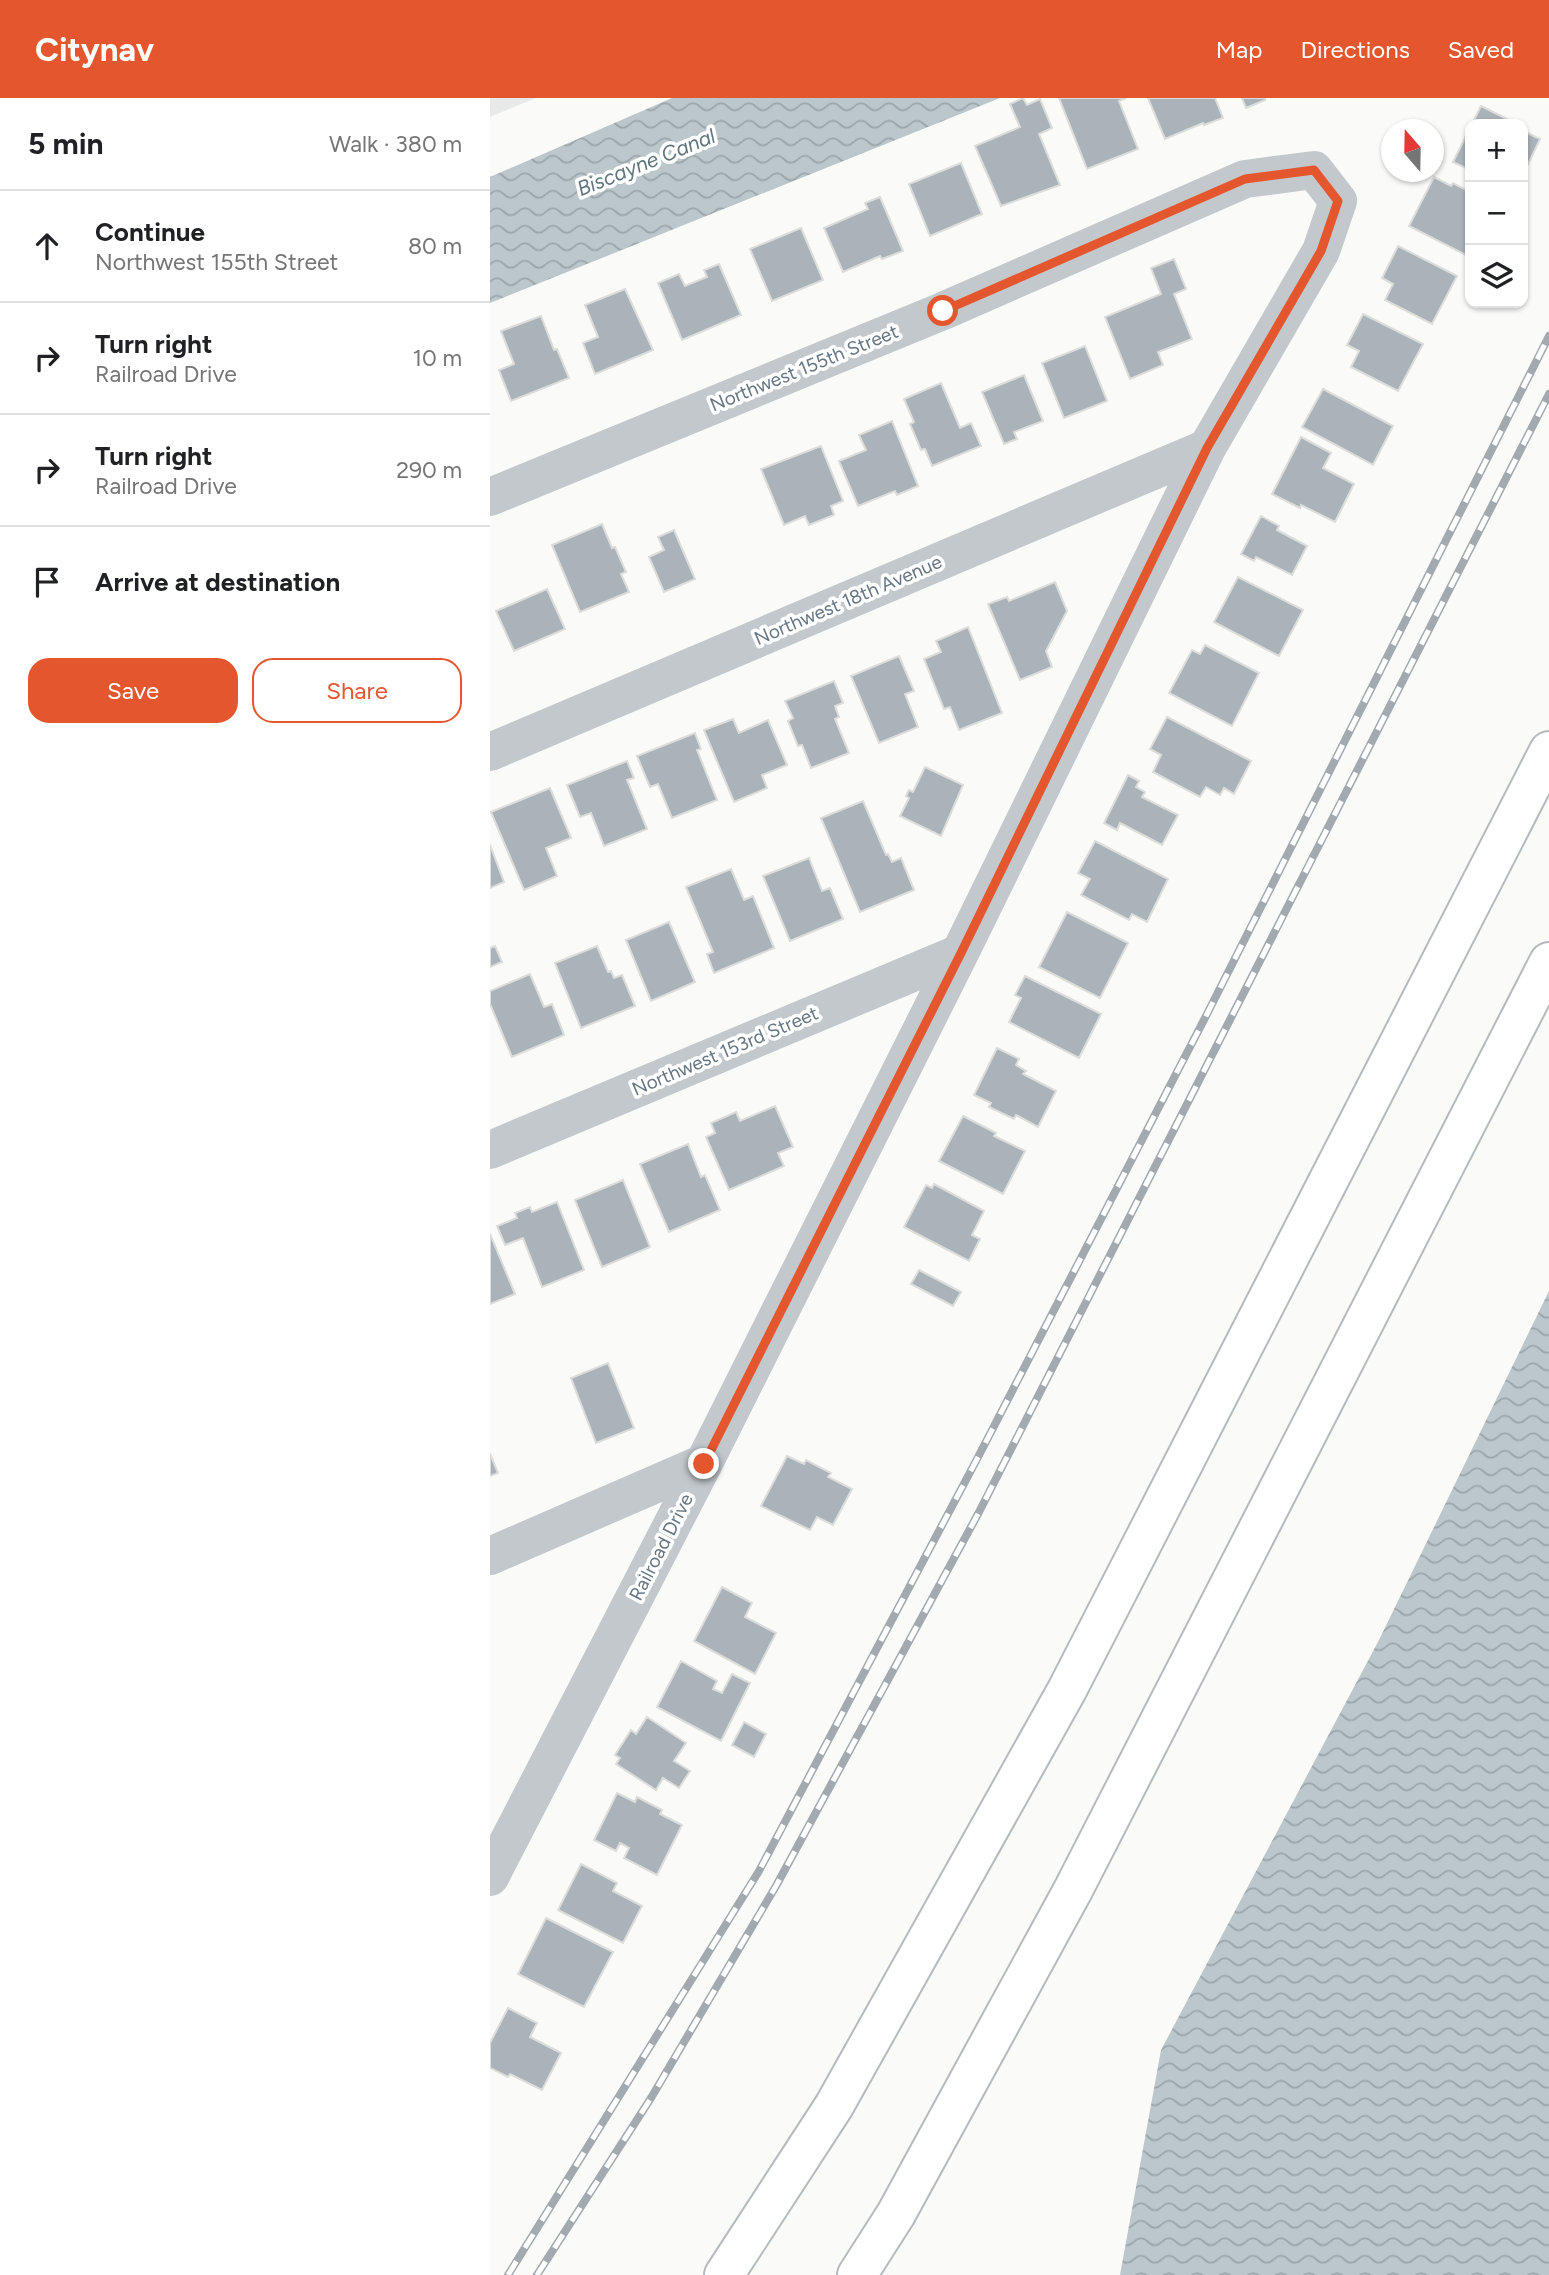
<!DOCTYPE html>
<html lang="en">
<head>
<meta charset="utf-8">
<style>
  :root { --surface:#fff; --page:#f6f6f6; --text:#202124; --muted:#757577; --line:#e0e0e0; --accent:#e4572e }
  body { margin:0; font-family:Figtree,sans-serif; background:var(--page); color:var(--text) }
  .controls { position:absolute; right:21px; top:21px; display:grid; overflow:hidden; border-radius:14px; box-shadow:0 2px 5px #0004 }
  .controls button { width:63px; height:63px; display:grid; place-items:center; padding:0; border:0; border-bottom:2px solid var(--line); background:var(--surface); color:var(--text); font:35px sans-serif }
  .compass { position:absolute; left:891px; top:21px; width:63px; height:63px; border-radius:50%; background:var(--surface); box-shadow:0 2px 5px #0004; rotate:340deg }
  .stop { position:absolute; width:21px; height:21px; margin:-16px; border:5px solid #e4572e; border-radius:50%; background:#fff }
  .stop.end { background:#e4572e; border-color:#fff; box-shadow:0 2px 7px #0008 }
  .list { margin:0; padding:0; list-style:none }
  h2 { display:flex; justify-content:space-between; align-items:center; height:91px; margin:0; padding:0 28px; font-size:30px }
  h2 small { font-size:23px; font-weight:400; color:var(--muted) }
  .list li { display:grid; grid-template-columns:46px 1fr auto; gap:21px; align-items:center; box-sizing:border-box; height:112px; padding:0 28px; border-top:2px solid var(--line) }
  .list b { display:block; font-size:26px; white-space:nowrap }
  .list p { margin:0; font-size:23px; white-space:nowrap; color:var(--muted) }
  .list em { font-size:23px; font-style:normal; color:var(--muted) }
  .actions { display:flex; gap:14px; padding:21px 28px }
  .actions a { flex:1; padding:16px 0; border:2px solid var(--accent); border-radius:21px; text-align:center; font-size:24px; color:var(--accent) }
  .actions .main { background:var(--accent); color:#fff }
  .icon { flex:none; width:38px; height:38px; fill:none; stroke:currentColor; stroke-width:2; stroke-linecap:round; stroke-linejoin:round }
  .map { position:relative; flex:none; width:1059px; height:2177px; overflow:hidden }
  header { display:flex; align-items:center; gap:42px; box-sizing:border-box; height:98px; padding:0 35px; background:var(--accent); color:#fff }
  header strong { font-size:33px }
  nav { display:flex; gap:38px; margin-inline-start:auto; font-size:24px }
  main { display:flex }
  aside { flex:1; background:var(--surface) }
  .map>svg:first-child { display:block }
  .built { fill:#e8e9e9 }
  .water { fill:url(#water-waves) }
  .building { fill:#aab3b9; stroke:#dcdcda; stroke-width:2 }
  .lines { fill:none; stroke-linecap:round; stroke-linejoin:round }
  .primary-casing { stroke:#b5babe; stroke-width:42 }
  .street { stroke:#c3c8cc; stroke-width:38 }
  .primary { stroke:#fff; stroke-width:38 }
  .rail-casing { stroke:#a2aab0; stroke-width:8 }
  .rail { stroke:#fff; stroke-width:5; stroke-dasharray:16; stroke-linecap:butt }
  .route { stroke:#e4572e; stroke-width:9 }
  .labels { text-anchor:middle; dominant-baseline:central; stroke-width:7; stroke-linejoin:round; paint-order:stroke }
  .street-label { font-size:19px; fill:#657683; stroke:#fff }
  .water-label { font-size:21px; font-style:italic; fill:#60757c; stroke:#fff }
</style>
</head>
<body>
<header>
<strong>Citynav</strong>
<nav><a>Map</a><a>Directions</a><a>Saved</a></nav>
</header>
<main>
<aside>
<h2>5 min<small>Walk · 380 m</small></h2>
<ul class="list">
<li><svg class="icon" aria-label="ahead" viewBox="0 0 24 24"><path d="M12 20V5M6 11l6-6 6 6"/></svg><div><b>Continue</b><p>Northwest 155th Street</p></div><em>80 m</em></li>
<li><svg class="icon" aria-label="right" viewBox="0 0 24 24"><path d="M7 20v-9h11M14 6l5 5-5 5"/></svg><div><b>Turn right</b><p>Railroad Drive</p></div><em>10 m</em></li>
<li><svg class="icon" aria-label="right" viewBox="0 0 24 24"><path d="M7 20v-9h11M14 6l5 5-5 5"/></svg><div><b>Turn right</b><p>Railroad Drive</p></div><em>290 m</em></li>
<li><svg class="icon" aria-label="arrive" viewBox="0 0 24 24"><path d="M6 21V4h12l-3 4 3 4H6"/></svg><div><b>Arrive at destination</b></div></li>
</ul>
<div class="actions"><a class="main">Save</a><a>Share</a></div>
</aside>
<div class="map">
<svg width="1059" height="2177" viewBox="0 0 1059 2177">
  <defs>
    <pattern id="water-waves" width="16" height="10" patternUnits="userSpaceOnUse" patternTransform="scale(1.75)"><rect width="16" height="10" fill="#bbc7cb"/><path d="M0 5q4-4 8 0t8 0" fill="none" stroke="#9ca6aa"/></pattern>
  </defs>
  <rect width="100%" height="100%" fill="#fafaf8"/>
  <path class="built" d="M0 0H46L0 19Z"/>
  <path class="water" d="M182 0H510L0 205V79Z
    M1059 1193V2177H630L671 1952 889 1542Z"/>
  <path class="building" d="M533 0 537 7 550 1 562 30 549 36 570 87 511 108 485 48 530 29 520 6Z
    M569 0H636L629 3 648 51 597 71Z
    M658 0H725L733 20 714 27 713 25 675 41Z
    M752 0H775V2L756 10Z
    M991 8 1017 21 1015 24 1019 26H982Z
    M980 30V72L963 64Z
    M1033 33 1050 41 1033 77Z
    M471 65 492 116 440 138 419 86Z
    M944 79 961 88 963 85 980 94V159L919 128Z
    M390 99 413 153 392 161 390 158 353 174 334 130 378 111 375 105Z
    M311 130 333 182 282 203 260 151Z
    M908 148 967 178 942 226 895 202 903 186 892 180Z
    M684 161 696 191 684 196 702 241 668 254 673 267 640 281 615 219 671 196 661 170Z
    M229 166 251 217 192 242 168 185 189 176 195 188 217 179 214 172Z
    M135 191 163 252 105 276 93 245 108 239 95 207Z
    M873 216 933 246 908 293 861 269 869 253 857 247Z
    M51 218 64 252 67 251 79 280 21 303 9 272 24 266 11 233Z
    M595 248 617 303 574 320 552 265Z
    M534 277 553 323 524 334 527 341 514 346 492 294Z
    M451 285 470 330 481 325 491 348 442 368 435 351 431 352 420 326 424 324 414 301Z
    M833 291 903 328 883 367 812 329Z
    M402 323 428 388 407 397 405 393 368 408 349 363 376 352 369 337Z
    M811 339 841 355 833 370 864 386 845 424 811 407 810 410 782 396Z
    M331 348 353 403 341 408 344 417 319 427 315 418 294 427 271 371Z
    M771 418 789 428 787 432 817 448 802 477 766 459 764 463 751 456Z
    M112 426 122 450 125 449 136 474 131 476 139 494 90 514 62 447Z
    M184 432 205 481 174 494 159 459 174 452 168 439Z
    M748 479 813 512 789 558 724 524Z
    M565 484 577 513 556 553 562 569 530 582 498 506 517 499 519 503Z
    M57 491 75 531 24 553 6 513Z
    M478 529 512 615 469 632 460 609 454 611 434 561 451 554 446 543Z
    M715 547 769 575 742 628 679 595 702 552 710 556Z
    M409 558 424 593 415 596 428 629 389 645 361 578Z
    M344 583 353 605 345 608 349 619 345 621 359 655 321 670 312 647 308 648 298 623 303 620 295 603Z
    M677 619 761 663 744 696 734 690 730 697 716 689 710 699 663 674 671 657 660 651Z
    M243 621 249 635 278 622 297 667 272 677 277 690 244 704 214 632Z
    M205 635 211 651 207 652 227 702 182 720 168 686 160 689 147 658Z
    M137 663 144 680 137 682 157 731 114 748 101 715 90 719 77 687Z
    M435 669 473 687 451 738 410 718 419 700 416 698 419 692 423 694Z
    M638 677 649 683 646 689 655 694 652 699 688 717 672 747 630 725 627 732 614 725Z
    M60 690 81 740 56 750 67 778 34 792 1 714Z
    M373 703 396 757 398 756 402 764 411 760 424 792 370 814 331 720Z
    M605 743 678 781 657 824 642 816 639 822 591 797 600 781 588 775Z
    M0 747 14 784 0 790Z
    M319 760 332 793 340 790 353 821 300 843 273 778Z
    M241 771 254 802 263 798 284 850 224 875 217 856 223 854 196 789Z
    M577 814 638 845 610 900 549 869Z
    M179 824 205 884 161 903 136 842Z
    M5 848 12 864 0 869V850Z
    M107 848 118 874 121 873 124 880 132 877 145 908 91 930 65 865Z
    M40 876 54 909 62 906 74 937 22 959 0 906V893Z
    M535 878 611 916 589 960 519 924 531 900 525 897Z
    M507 950 529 961 526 967 536 973 533 976 566 993 548 1029 526 1017 524 1021 499 1009 501 1005 484 997Z
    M285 1008 303 1049 288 1055 294 1068 239 1092 216 1039 225 1035 221 1025 246 1014 250 1023Z
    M473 1018 506 1035 504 1038 535 1053 513 1096 449 1063Z
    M198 1046 211 1079 215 1077 230 1112 179 1134 150 1066Z
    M133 1082 160 1149 112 1169 85 1102Z
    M444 1086 494 1113 482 1137 490 1141 479 1163 414 1129 436 1087 442 1090Z
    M67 1104 94 1172 52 1189 33 1140 15 1147 7 1128 27 1120 25 1115 40 1109 42 1114Z
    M0 1136 25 1196 0 1206Z
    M429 1172 471 1194 463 1208 421 1186Z
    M118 1265 144 1330 106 1345 81 1280Z
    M0 1356 8 1375 0 1378Z
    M297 1358 314 1366 316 1362 341 1375 338 1379 362 1391 343 1427 327 1419 320 1432 271 1408Z
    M232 1489 262 1505 255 1519 286 1535 265 1576 204 1543Z
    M191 1563 227 1583 223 1591 232 1595 242 1576 260 1585 231 1643 167 1609Z
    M157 1619 196 1645 184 1663 200 1673 189 1690 173 1680 166 1692 126 1666 130 1660 125 1657 141 1632 146 1636Z
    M254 1624 276 1636 264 1659 242 1647Z
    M127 1695 145 1704 147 1699 172 1712 170 1716 192 1727 167 1777 134 1760 139 1750 130 1745 126 1753 104 1742Z
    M91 1766 127 1785 123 1793 152 1808 133 1845 68 1812Z
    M56 1820 123 1854 94 1909 28 1876Z
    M18 1910 47 1925 40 1939 71 1955 52 1992 20 1976 18 1979 0 1970V1945Z"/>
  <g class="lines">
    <defs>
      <path id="primary" d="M234 2177 344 2008 577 1592 1059 653
        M367 2177 406 2116 583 1792 1059 864"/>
    </defs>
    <use href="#primary" class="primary-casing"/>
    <path class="street" d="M0 399 453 213 755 81 824 72 848 103 831 153 717 350 470 855 214 1365 0 1779
      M0 654 717 350
      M0 1052 470 855
      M0 1458 214 1365"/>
    <use href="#primary" class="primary"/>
    <defs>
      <path id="rail" d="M18 2177 269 1773 486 1363 717 916 1059 238
        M47 2177 161 2000 286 1788 488 1416 1059 296"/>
    </defs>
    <use href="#rail" class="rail-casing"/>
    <use href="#rail" class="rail"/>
  </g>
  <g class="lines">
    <path class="route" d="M214 1366 471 855 717 350 831 153 848 103 824 72 755 81 453 213"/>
  </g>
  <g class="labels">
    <g class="street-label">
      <text transform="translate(314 270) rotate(-22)">Northwest 155th Street</text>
      <text transform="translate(358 502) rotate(-23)">Northwest 18th Avenue</text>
      <text transform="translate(235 953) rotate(-23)">Northwest 153rd Street</text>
      <text transform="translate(171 1449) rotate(-63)">Railroad Drive</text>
    </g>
    <g class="water-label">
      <text transform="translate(156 64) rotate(-22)">Biscayne Canal</text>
    </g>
  </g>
</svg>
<div class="controls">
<button>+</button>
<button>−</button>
<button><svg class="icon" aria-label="layers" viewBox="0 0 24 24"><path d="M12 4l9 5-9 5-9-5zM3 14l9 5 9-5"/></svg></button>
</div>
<svg class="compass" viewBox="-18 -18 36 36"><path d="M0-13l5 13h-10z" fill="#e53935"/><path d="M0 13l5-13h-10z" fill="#757577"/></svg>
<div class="stop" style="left:453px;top:213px"></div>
<div class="stop end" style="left:214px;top:1366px"></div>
</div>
</main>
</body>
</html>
